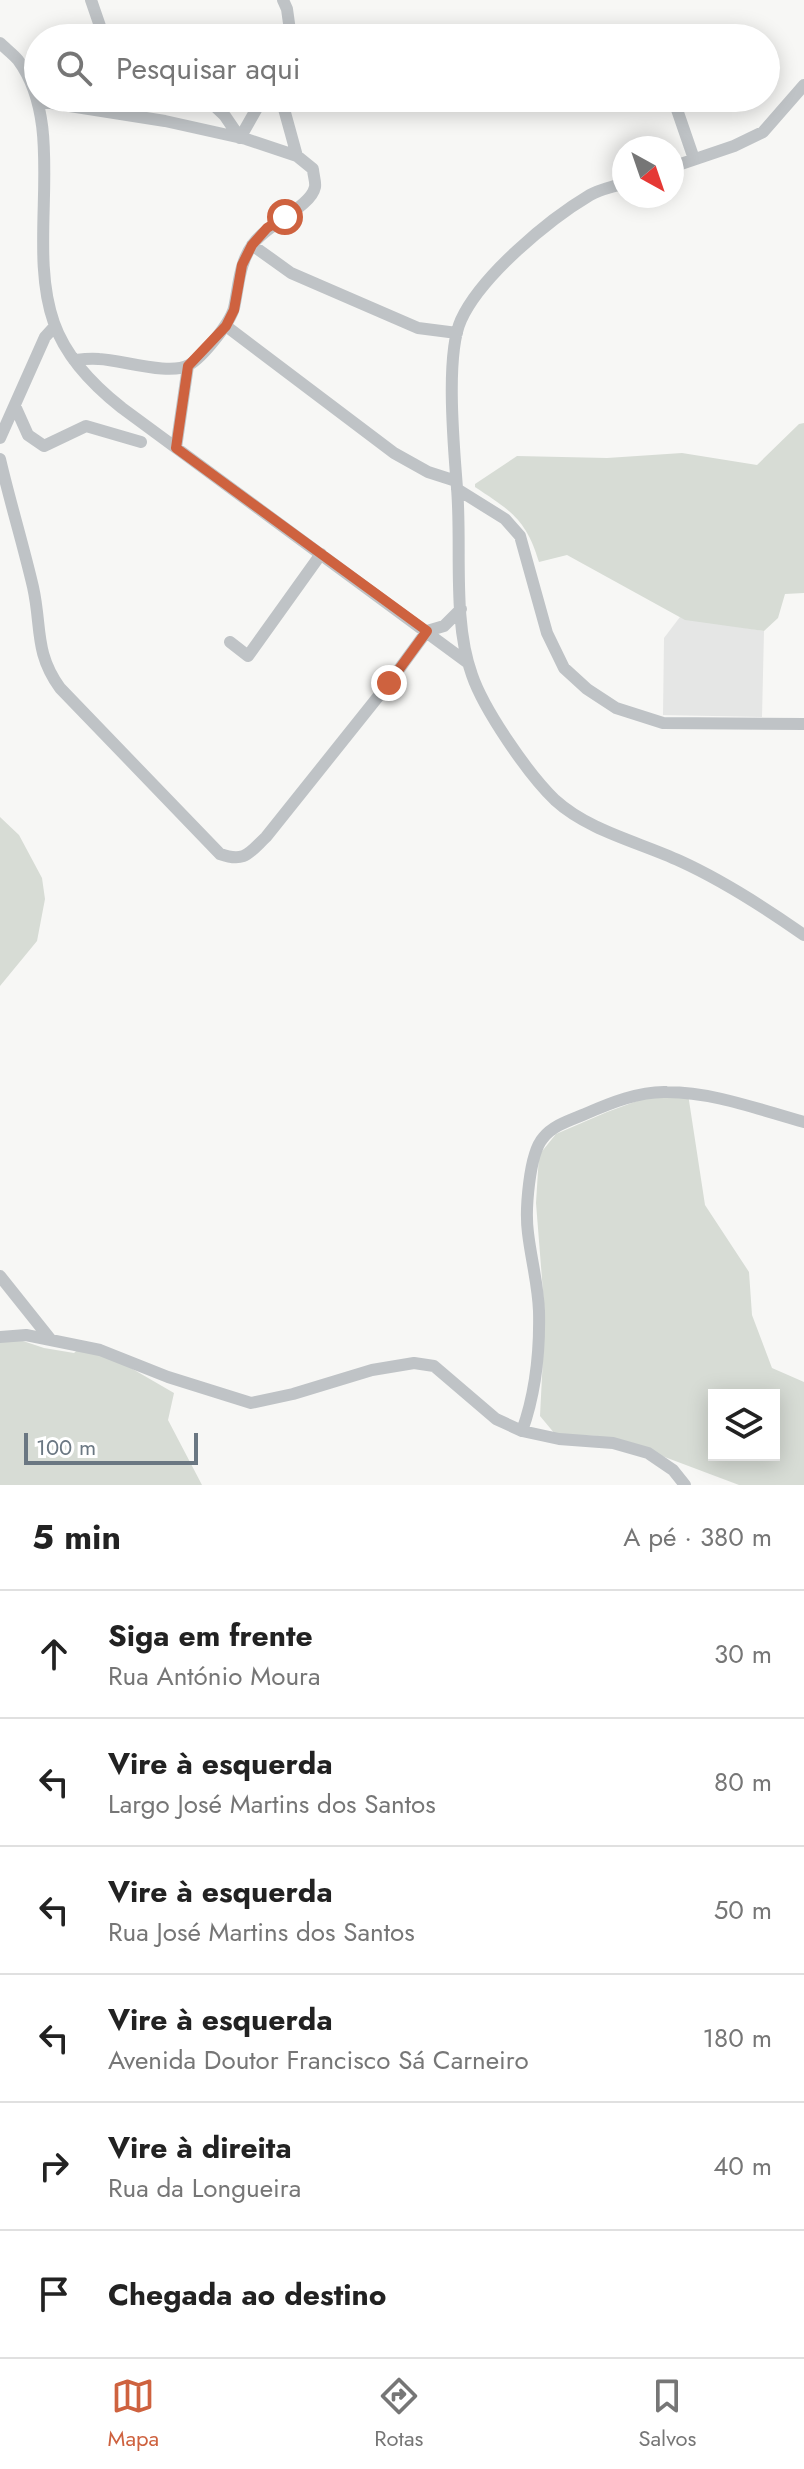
<!DOCTYPE html>
<html lang="pt">
<head>
<meta charset="utf-8">
<style>
  :root { --surface:#fff; --page:#f6f6f6; --text:#222; --muted:#767676; --line:#e0e0e0; --accent:#ce623f }
  body { margin:0; font-family:Jost,sans-serif; background:var(--page); color:var(--text) }
  .controls { position:absolute; right:24px; bottom:24px; display:grid; overflow:hidden; border-radius:0px; box-shadow:0 4px 20px #0003 }
  .controls button { width:72px; height:72px; display:grid; place-items:center; padding:0; border:0; border-bottom:2px solid var(--line); background:var(--surface); color:var(--text); font:40px sans-serif }
  .compass { position:absolute; left:612px; top:136px; width:72px; height:72px; border-radius:50%; background:var(--surface); box-shadow:0 4px 20px #0003; rotate:140deg }
  .scale { position:absolute; left:24px; bottom:20px; width:174px; box-sizing:border-box; padding-left:8px; border:4px solid #6a7782; border-top:0; font-size:22px; line-height:28px; white-space:nowrap; color:#6a7782; -webkit-text-stroke:6px #fff; paint-order:stroke }
  .stop { position:absolute; width:24px; height:24px; margin:-18px; border:6px solid #ce623f; border-radius:50%; background:#fff }
  .stop.end { background:#ce623f; border-color:#fff; box-shadow:0 2px 8px #0008 }
  .list { margin:0; padding:0; list-style:none }
  h2 { display:flex; justify-content:space-between; align-items:center; height:104px; margin:0; padding:0 32px; font-size:34px }
  h2 small { font-size:26px; font-weight:400; color:var(--muted) }
  .list li { display:grid; grid-template-columns:52px 1fr auto; gap:24px; align-items:center; box-sizing:border-box; height:128px; padding:0 32px; border-top:2px solid var(--line) }
  .list b { display:block; font-size:30px; white-space:nowrap }
  .list p { margin:0; font-size:26px; white-space:nowrap; color:var(--muted) }
  .list em { font-size:26px; font-style:normal; color:var(--muted) }
  .icon { flex:none; width:44px; height:44px; fill:none; stroke:currentColor; stroke-width:2; stroke-linecap:round; stroke-linejoin:round }
  .map { position:relative; flex:none; width:804px; height:1485px; overflow:hidden }
  .search { position:absolute; background:var(--surface); box-shadow:0 4px 20px #0003; left:24px; right:24px; top:24px; height:88px; display:flex; align-items:center; gap:20px; box-sizing:border-box; padding:0 28px; border-radius:44px; color:var(--muted); font-size:30px }
  .sheet { height:872px; background:var(--surface) }
  nav { display:flex; justify-content:space-around; align-items:center; box-sizing:border-box; height:112px; border-top:2px solid var(--line); background:var(--surface); font-size:22px; color:var(--muted) }
  nav a { display:grid; justify-items:center; gap:4px }
  nav .on { color:var(--accent) }
  .map>svg:first-child { display:block }
  .built { fill:#e5e6e5 }
  .green { fill:#d7dcd5; fill-rule:evenodd }
  .lines { fill:none; stroke-linecap:round; stroke-linejoin:round }
  .minor { stroke:#bfc3c6; stroke-width:12 }
  .route { stroke:#ce623f; stroke-width:10 }
</style>
</head>
<body>
<div class="map">
<svg width="804" height="1485" viewBox="0 0 804 1485">
  <rect width="100%" height="100%" fill="#f7f7f5"/>
  <path class="built" d="M680 617 764 631 762 717 663 715 664 638Z"/>
  <path class="green" d="M804 423V593L785 594 778 618 764 631 685 620 567 555 539 562C526 519 511 511 475 487V484L517 456 607 458 682 453 757 465 799 424Z
    M0 817 19 835 42 878 45 899 37 941 0 986Z
    M670 1089 688 1094 705 1205 749 1272 752 1315 772 1368 804 1382V1485H739L654 1453 598 1436 555 1434 540 1416 545 1317 536 1203 539 1155 556 1134 607 1112ZM714 1395H774V1455H714Z
    M14 1338 44 1348 74 1353 86 1342 174 1393 168 1420 202 1485H0V1339Z"/>
  <g class="lines">
    <path class="minor" d="M91 0 101 29 107 38
      M283 0 287 9 291 38
      M0 43C6 49 13 54 18 60 69 129 25 242 54 323 66 357 94 386 122 408L468 663
      M206 98 225 116 240 138
      M281 98 297 156
      M673 98 694 159
      M38 101 165 121 246 139 297 156 313 169C313 174 316 182 315 187 311 207 267 224 253 244 239 263 239 285 234 308 230 323 203 357 189 365 170 376 122 360 99 359 91 358 83 359 74 360
      M240 138 261 101 268 98
      M672 167 734 146 763 132 804 85
      M624 183C613 187 600 189 590 195 548 220 481 276 461 320 445 355 454 448 457 488 462 546 452 620 472 675 484 710 528 774 555 800 589 831 639 842 680 861 724 881 764 907 804 935
      M252 245 291 273 418 328 457 333
      M226 326 394 453 428 472 456 481
      M15 406 28 435 44 446 86 426 141 442
      M0 438 45 337 55 326
      M176 448 188 366
      M0 459C10 502 23 544 33 587 42 627 34 652 60 688L220 854C245 863 249 853 266 837L389 683 427 631 444 626 461 609
      M457 489 505 519 520 536 547 633 564 668 587 689 616 708 663 723 804 724
      M230 642 248 656 321 554
      M0 1276 51 1340
      M0 1337 26 1335 100 1350 168 1377 251 1403 293 1394 372 1370 414 1363 434 1366 496 1419 522 1431 559 1439 613 1443 648 1453 673 1470 685 1485
      M522 1431C536 1392 540 1353 539 1311 538 1284 531 1259 528 1233 525 1211 529 1154 543 1138 553 1125 571 1120 585 1114 610 1103 640 1091 667 1092 713 1092 760 1110 804 1122"/>
  </g>
  <g class="lines">
    <path class="route" d="M285 217 267 228 252 245 242 265 234 310 226 326 188 366 176 448 427 631 389 683"/>
  </g>
</svg>
<div class="controls">
<button><svg class="icon" aria-label="layers" viewBox="0 0 24 24"><path d="M12 4l9 5-9 5-9-5zM3 14l9 5 9-5"/></svg></button>
</div>
<svg class="compass" viewBox="-18 -18 36 36"><path d="M0-13l5 13h-10z" fill="#e53935"/><path d="M0 13l5-13h-10z" fill="#767676"/></svg>
<div class="scale">100 m</div>
<div class="stop" style="left:285px;top:217px"></div>
<div class="stop end" style="left:389px;top:683px"></div>
<div class="search"><svg class="icon" aria-label="search" viewBox="0 0 24 24"><circle cx="10" cy="10" r="6"/><path d="M15 15l6 6"/></svg>Pesquisar aqui</div>
</div>
<section class="sheet">
<h2>5 min<small>A pé · 380 m</small></h2>
<ul class="list">
<li><svg class="icon" aria-label="ahead" viewBox="0 0 24 24"><path d="M12 20V5M6 11l6-6 6 6"/></svg><div><b>Siga em frente</b><p>Rua António Moura</p></div><em>30 m</em></li>
<li><svg class="icon" aria-label="left" viewBox="0 0 24 24"><path d="M17 20v-9H6M10 6l-5 5 5 5"/></svg><div><b>Vire à esquerda</b><p>Largo José Martins dos Santos</p></div><em>80 m</em></li>
<li><svg class="icon" aria-label="left" viewBox="0 0 24 24"><path d="M17 20v-9H6M10 6l-5 5 5 5"/></svg><div><b>Vire à esquerda</b><p>Rua José Martins dos Santos</p></div><em>50 m</em></li>
<li><svg class="icon" aria-label="left" viewBox="0 0 24 24"><path d="M17 20v-9H6M10 6l-5 5 5 5"/></svg><div><b>Vire à esquerda</b><p>Avenida Doutor Francisco Sá Carneiro</p></div><em>180 m</em></li>
<li><svg class="icon" aria-label="right" viewBox="0 0 24 24"><path d="M7 20v-9h11M14 6l5 5-5 5"/></svg><div><b>Vire à direita</b><p>Rua da Longueira</p></div><em>40 m</em></li>
<li><svg class="icon" aria-label="arrive" viewBox="0 0 24 24"><path d="M6 21V4h12l-3 4 3 4H6"/></svg><div><b>Chegada ao destino</b></div></li>
</ul>
</section>
<nav>
<a class="on"><svg class="icon" aria-label="map" viewBox="0 0 24 24"><path d="M3 6l6-2 6 2 6-2v14l-6 2-6-2-6 2zM9 4v14M15 6v14"/></svg>Mapa</a>
<a><svg class="icon" aria-label="directions" viewBox="0 0 24 24"><path d="M12 3l9 9-9 9-9-9zM9 14v-3h6M13 9l2 2-2 2"/></svg>Rotas</a>
<a><svg class="icon" aria-label="saved" viewBox="0 0 24 24"><path d="M7 4h10v16l-5-4-5 4z"/></svg>Salvos</a>
</nav>
</body>
</html>
